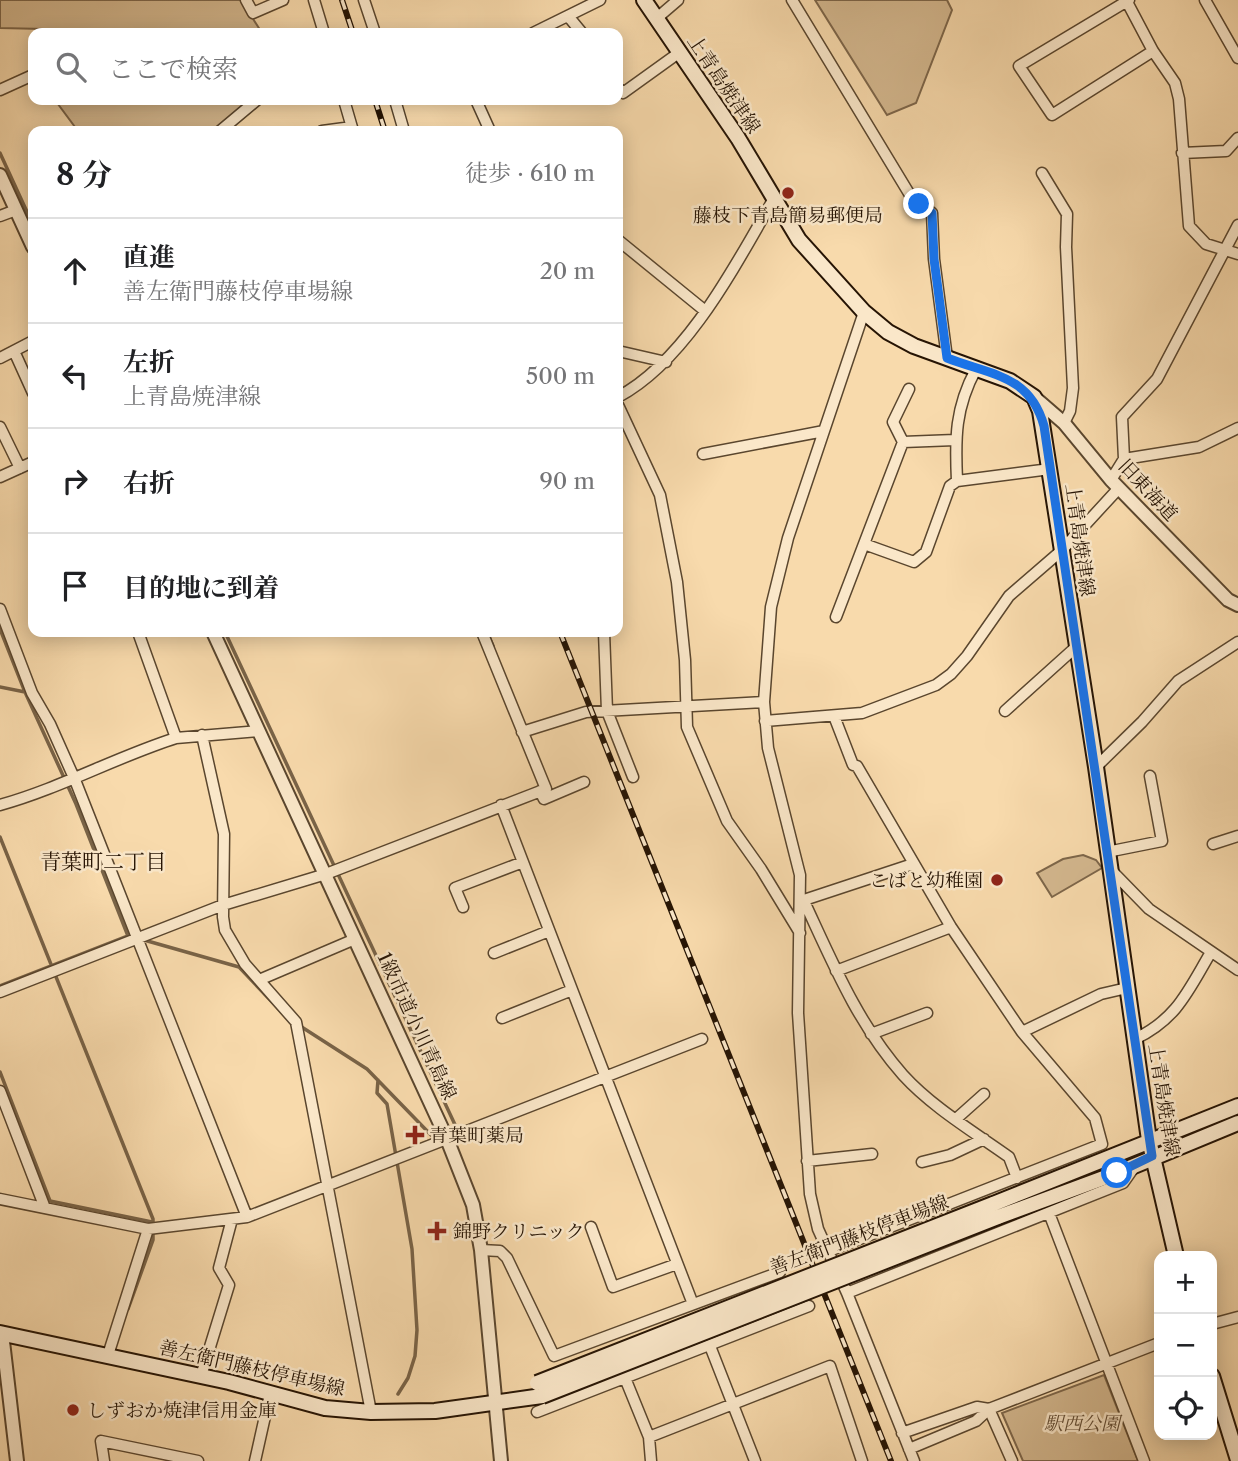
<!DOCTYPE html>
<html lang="ja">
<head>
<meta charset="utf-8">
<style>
  :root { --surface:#fff; --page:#f2f2f2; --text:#202124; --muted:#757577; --line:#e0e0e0 }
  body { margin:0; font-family:"Libre Caslon Text","Noto Serif JP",serif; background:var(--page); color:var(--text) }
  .controls { position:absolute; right:21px; bottom:21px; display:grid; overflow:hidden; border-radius:14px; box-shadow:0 4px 18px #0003 }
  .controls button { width:63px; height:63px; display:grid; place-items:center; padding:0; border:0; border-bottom:2px solid var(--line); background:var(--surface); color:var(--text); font:35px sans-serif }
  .stop { position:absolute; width:21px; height:21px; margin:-16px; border:5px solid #1a73e8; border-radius:50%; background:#fff }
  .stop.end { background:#1a73e8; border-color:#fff; box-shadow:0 2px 7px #0008 }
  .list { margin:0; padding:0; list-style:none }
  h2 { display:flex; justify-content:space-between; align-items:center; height:91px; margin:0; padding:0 28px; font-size:30px }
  h2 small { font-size:23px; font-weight:400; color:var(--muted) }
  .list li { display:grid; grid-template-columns:46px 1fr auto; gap:21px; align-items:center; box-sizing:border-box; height:105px; padding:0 28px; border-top:2px solid var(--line) }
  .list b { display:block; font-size:26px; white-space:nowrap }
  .list p { margin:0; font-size:23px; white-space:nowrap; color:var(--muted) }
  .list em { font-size:23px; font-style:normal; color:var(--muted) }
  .icon { flex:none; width:38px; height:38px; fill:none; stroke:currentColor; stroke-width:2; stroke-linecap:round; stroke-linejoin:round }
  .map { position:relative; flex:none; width:1238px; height:1461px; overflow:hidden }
  .search { position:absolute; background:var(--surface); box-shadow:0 4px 18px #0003; left:28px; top:28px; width:595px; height:77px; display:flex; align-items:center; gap:18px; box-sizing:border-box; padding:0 24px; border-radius:14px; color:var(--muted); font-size:26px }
  .panel { position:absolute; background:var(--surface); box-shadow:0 4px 18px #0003; left:28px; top:126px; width:595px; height:511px; border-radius:14px }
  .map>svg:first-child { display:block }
  .green { fill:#d4b88f; stroke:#7d664a; stroke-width:2 }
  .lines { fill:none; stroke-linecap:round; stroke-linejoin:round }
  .stream { stroke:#796347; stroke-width:3.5 }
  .minor-casing { stroke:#5a462e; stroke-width:13 }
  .tertiary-casing { stroke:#5a462e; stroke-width:16 }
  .secondary-casing { stroke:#261404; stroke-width:18 }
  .minor { stroke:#fae7c9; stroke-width:10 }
  .tertiary { stroke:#fae7c9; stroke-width:12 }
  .secondary { stroke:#fae7c9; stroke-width:14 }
  .rail-casing { stroke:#261404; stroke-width:6 }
  .rail { stroke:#fae7c9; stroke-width:3.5; stroke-dasharray:10; stroke-linecap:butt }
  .secondary-bridge-casing { stroke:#261404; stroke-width:18; stroke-linecap:butt }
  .secondary-bridge { stroke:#fae7c9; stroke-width:14 }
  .route { stroke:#1a73e8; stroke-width:9 }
  .poi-dot { fill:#8f2418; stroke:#fae7c9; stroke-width:2.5 }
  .labels { text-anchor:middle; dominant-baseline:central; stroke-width:5; stroke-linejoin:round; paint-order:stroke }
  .street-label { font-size:19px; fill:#261404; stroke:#fae7c9 }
  .poi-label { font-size:19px; fill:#261404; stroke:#fae7c9; text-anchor:start }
  .park-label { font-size:19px; font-style:italic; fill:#634d35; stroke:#fae7c9 }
  .neighbourhood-label { font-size:21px; fill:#261404; stroke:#fae7c9 }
</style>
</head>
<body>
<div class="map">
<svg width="1238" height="1461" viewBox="0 0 1238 1461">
  <rect width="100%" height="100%" fill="#f8daac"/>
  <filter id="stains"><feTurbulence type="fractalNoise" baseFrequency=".00286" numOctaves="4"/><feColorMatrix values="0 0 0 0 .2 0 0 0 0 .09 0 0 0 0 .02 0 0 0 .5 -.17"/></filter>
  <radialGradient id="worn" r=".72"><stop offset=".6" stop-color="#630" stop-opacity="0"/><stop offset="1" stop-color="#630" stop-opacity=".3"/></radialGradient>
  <path class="green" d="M0 0H241L262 33H47L44 29 0 28Z
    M815 0H947L952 10 916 103 887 115Z
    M55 100H249L213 131H78Z
    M1083 855 1096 860 1102 868 1052 897 1037 873 1063 859Z
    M1104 1375 1138 1461H1023L1002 1413Z"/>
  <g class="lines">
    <path class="stream" d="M0 153 33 225
      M0 629 25 692
      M225 632 457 1129
      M487 632 493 646
      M0 687 25 692 76 804 128 936 133 937
      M0 837 153 1219V1240L128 1309
      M144 940 239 967 290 1021
      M0 986 128 936
      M297 1024 367 1069 431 1135
      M0 1072 50 1201 152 1222
      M378 1080 377 1093 387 1104 412 1249 417 1330 415 1356 408 1378 398 1394"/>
    <defs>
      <path id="minor" d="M246 0 253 13 283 0
        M314 0 324 33
        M364 0 375 33
        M792 0 910 195 932 213 934 259 947 358
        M1126 0 1153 51 1175 83 1179 99 1189 226 1206 244 1238 254
        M1129 0 1019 66 1052 115 1153 51
        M1205 0 1238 58
        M568 16 582 33
        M657 18 678 0
        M533 33 600 0
        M618 88 623 93 680 52
        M0 90 33 75
        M344 100 353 131
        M395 100 404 131
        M476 100 490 131
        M220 131 257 100
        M322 131 352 127
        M1182 153 1226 151 1238 138
        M1042 173 1067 214 1066 247 1073 388 1070 411 1064 423
        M0 216 16 210
        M618 240 704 310
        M864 312 788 538 771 607 764 702 768 748 800 875 798 1013 810 1194 818 1229 847 1293 914 1461
        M14 351 33 393
        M618 351 666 362
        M0 358 33 341
        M618 397C686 361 735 266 773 200
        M618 405 660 495 677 582 685 660 687 727 727 821 761 869 800 933
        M0 427 20 468
        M903 442 893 422 909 389
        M703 454 824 431
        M1124 459 1199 447 1238 428
        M0 477 33 462
        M1111 480 1124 459 1122 417 1157 379 1238 225
        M957 481C955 438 955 408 976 369
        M864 544 914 562 926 552 950 486 957 481 1050 469
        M0 609 32 693 50 724 75 780 247 1217
        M836 617 903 442 955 440
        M604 632 607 711 633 777
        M1005 711 1076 647
        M765 721 862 713 936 685 951 674 967 656 1009 596 1061 551 1119 488
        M522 732 586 712 764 702
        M202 735 224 834 223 917 225 930 245 964 296 1022 371 1412
        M176 738 259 731
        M1096 767 1142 722 1178 681 1238 642
        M540 791 544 799 584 782
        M0 805C61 788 116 757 176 738L138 632
        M501 805 691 1299
        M1213 844 1238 836
        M1107 852 1162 841 1150 776
        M1110 869 1149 909 1238 970
        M803 899C832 961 857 1023 903 1075 932 1107 974 1132 1009 1157L1017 1178
        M804 900 913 864
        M463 907 455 888 523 862
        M494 953 549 931
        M836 971 951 927
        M259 980 355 939
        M0 992 223 905 326 874 546 789 482 632
        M502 1018 572 990
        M1022 1032 1101 994 1127 988
        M871 1034 927 1013
        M1135 1039C1177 1019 1188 991 1211 952
        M0 1091 45 1208
        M956 1119 984 1094
        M807 1161 872 1154
        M922 1162 950 1155 984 1139
        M0 1199 148 1229 247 1217 702 1039
        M1049 1213 1144 1461
        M591 1227 613 1287 677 1264
        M481 1250 500 1251 507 1258 554 1356 780 1272
        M829 1251 1102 1144 1095 1118 1022 1032 951 927 857 766 853 765 834 716
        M847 1293 1123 1183 1135 1166
        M1212 1324 1238 1317
        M710 1346 755 1461
        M108 1355 148 1229
        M201 1376 229 1285 219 1268 232 1219
        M625 1378 649 1437
        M989 1409 1012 1461
        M537 1412 809 1306
        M902 1433 977 1407 989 1409
        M909 1449 976 1421 989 1409 1159 1343
        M104 1461 101 1441 198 1461
        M255 1461 270 1394
        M651 1461 649 1437 830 1366 862 1461"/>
      <path id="tertiary" d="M0 175 33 247
        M1034 397 1064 423 1111 480 1228 600 1238 605
        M213 632 447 1139 473 1205 481 1250 501 1461
        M2 1333 17 1461"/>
      <path id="secondary" d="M644 0 738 138 799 240 864 312 888 332 914 346 1010 381 1034 397 1040 411 1096 767 1149 1140 1176 1256
        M993 1204 1238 1106
        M998 1217 1117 1173 1238 1123
        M0 1333 229 1382 325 1408 371 1412 435 1411 542 1396
        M1212 1376 1238 1460"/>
    </defs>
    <use href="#minor" class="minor-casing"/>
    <use href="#tertiary" class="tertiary-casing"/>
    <use href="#secondary" class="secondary-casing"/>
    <use href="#minor" class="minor"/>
    <use href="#tertiary" class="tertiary"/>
    <use href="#secondary" class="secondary"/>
    <defs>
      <path id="rail" d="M342 0 353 33
        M375 100 385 131
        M560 632 891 1461"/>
    </defs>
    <use href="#rail" class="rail-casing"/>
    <use href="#rail" class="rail"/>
    <defs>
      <path id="secondary-bridge" d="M537 1383 993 1204
        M542 1396 998 1217"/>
    </defs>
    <use href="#secondary-bridge" class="secondary-bridge-casing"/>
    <use href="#secondary-bridge" class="secondary-bridge"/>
  </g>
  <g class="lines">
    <path class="route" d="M919 204 932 213 934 259 947 358C991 375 1030 375 1044 426L1152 1156 1117 1173"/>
  </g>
  <g class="poi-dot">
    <circle cx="788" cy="193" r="7"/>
    <circle cx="997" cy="880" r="7"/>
    <path d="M411.5 1124.5h7v7h7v7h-7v7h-7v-7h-7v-7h7z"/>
    <path d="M433.5 1220.5h7v7h7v7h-7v7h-7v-7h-7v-7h7z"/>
    <circle cx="73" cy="1410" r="7"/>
  </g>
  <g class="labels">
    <g class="street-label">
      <text transform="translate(724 84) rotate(56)">上青島焼津線</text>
      <text transform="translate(1148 490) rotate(47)">旧東海道</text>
      <text transform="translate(1080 540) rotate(82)">上青島焼津線</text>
      <text transform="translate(417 1026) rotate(65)">1級市道小川青島線</text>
      <text transform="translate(1164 1100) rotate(81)">上青島焼津線</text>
      <text transform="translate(859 1235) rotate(-21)">善左衛門藤枝停車場線</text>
      <text transform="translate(252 1368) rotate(13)">善左衛門藤枝停車場線</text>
    </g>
    <g class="poi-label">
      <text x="788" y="215" text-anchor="middle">藤枝下青島簡易郵便局</text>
      <text x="983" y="880" text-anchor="end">こばと幼稚園</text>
      <text x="429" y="1135">青葉町薬局</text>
      <text x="453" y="1231">錦野クリニック</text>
      <text x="87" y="1410">しずおか焼津信用金庫</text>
    </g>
    <g class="park-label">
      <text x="1082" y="1423">駅西公園</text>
    </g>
    <g class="neighbourhood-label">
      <text x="103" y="861">青葉町二丁目</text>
    </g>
  </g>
  <rect width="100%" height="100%" filter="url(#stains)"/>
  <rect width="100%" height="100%" fill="url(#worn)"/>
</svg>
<div class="controls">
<button>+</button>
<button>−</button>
<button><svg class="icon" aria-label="locate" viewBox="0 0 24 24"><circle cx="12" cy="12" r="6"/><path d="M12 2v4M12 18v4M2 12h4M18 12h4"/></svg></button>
</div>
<div class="stop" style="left:1117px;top:1173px"></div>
<div class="stop end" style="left:919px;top:204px"></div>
<div class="search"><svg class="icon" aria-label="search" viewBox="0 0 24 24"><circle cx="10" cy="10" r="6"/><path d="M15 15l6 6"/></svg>ここで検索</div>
<section class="panel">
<h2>8 分<small>徒歩 · 610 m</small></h2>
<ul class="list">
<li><svg class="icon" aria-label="ahead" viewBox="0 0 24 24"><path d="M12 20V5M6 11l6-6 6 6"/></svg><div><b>直進</b><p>善左衛門藤枝停車場線</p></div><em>20 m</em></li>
<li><svg class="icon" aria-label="left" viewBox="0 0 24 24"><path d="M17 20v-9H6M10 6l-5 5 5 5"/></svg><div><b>左折</b><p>上青島焼津線</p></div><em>500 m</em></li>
<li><svg class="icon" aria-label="right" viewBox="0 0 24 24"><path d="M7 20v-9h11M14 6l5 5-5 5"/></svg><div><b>右折</b></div><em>90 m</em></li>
<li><svg class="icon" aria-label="arrive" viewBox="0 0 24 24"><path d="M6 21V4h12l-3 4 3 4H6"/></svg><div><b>目的地に到着</b></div></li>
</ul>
</section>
</div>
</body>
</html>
